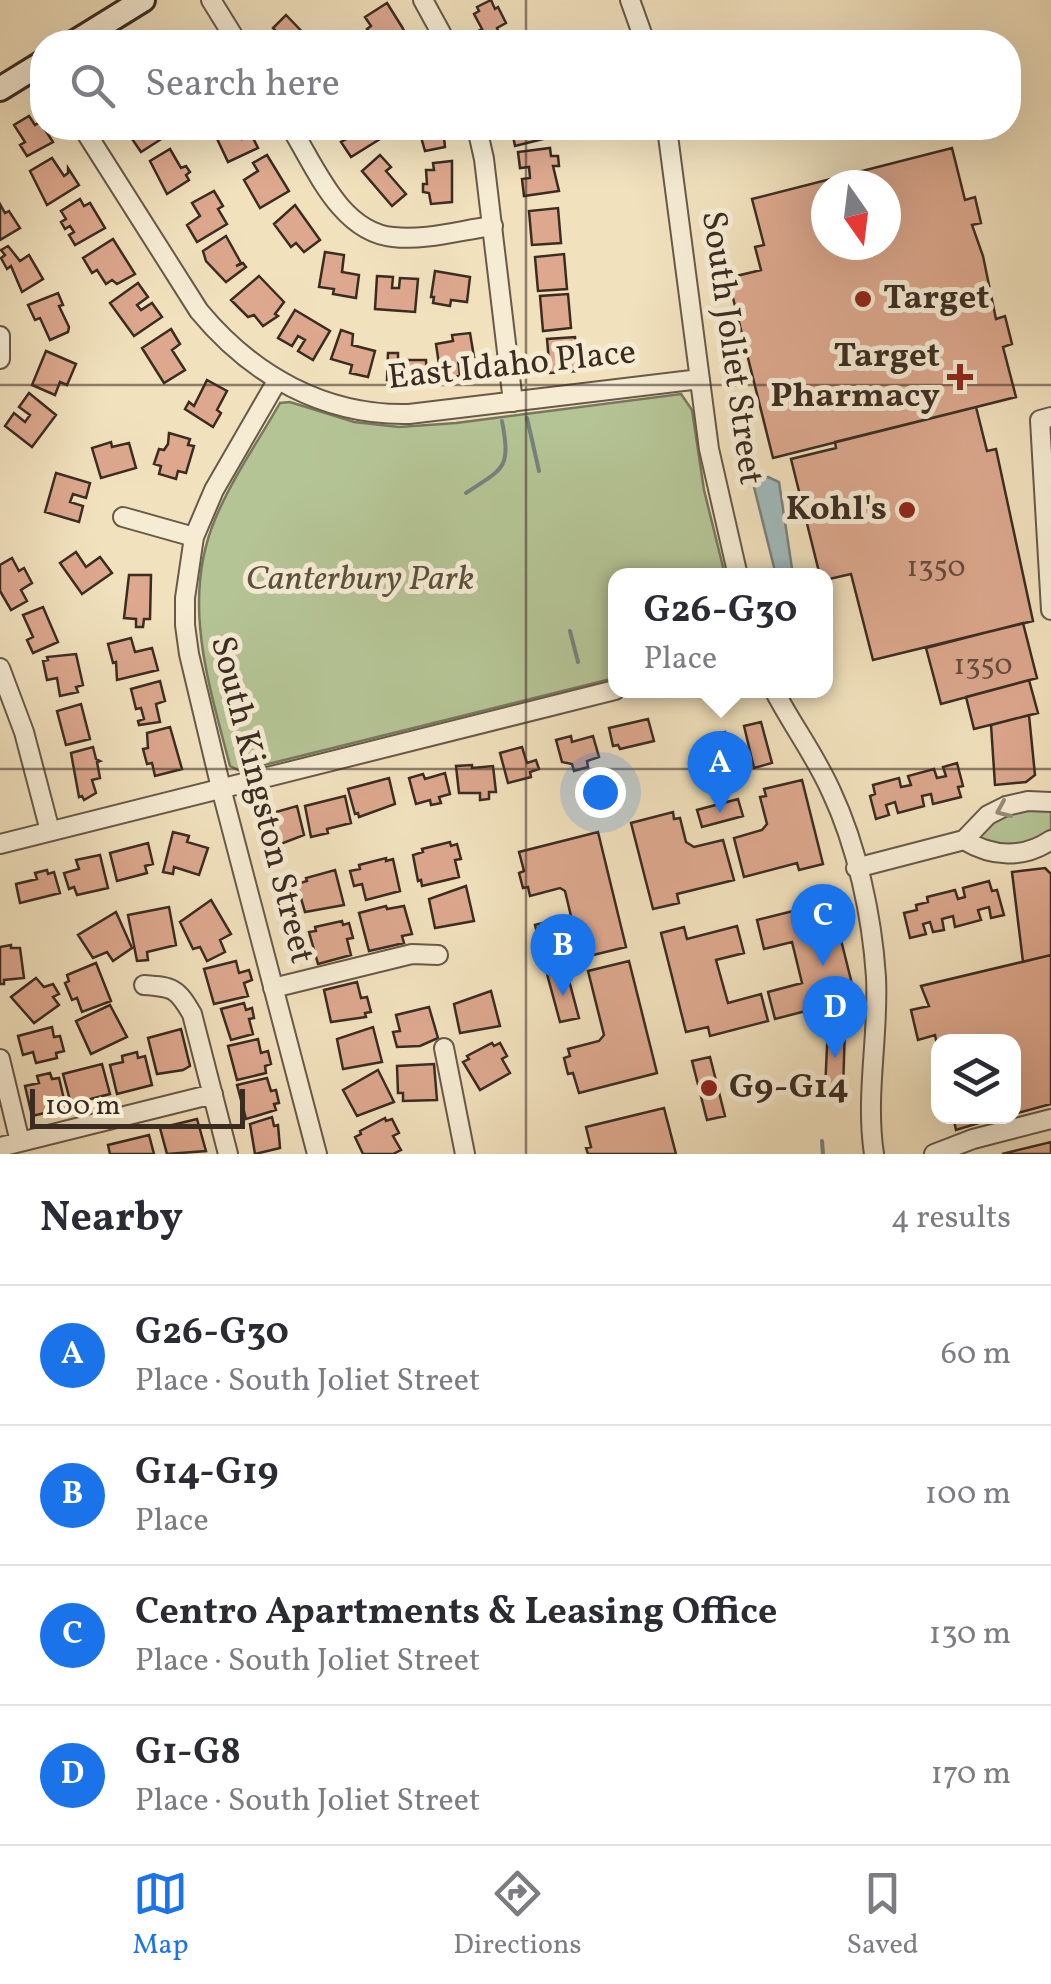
<!DOCTYPE html>
<html lang="en">
<head>
<meta charset="utf-8">
<style>
  :root { --surface:#fff; --page:#f2f2f3; --text:#2b2b33; --muted:#7c7c81; --line:#e1e1e2; --accent:#1a73e8 }
  body { margin:0; font-family:Vollkorn,serif; background:var(--page); color:var(--text) }
  .controls { position:absolute; right:30px; bottom:30px; display:grid; overflow:hidden; border-radius:20px; box-shadow:0 10px 40px #0002 }
  .controls button { width:90px; height:90px; display:grid; place-items:center; padding:0; border:0; border-bottom:2px solid var(--line); background:var(--surface); color:var(--text); font:50px sans-serif }
  .compass { position:absolute; left:811px; top:170px; width:90px; height:90px; border-radius:50%; background:var(--surface); box-shadow:0 10px 40px #0002; rotate:166deg }
  .scale { position:absolute; left:30px; bottom:25px; width:215px; box-sizing:border-box; padding-left:10px; border:5px solid #3b2c22; border-top:0; font-size:28px; line-height:35px; white-space:nowrap; color:#3b2c22; -webkit-text-stroke:8px #f6ecd4; paint-order:stroke }
  .you { position:absolute; left:600px; top:792px; width:35px; height:35px; margin:-25px; border:8px solid #fff; border-radius:50%; background:#1a73e8; box-shadow:0 0 0 15px #1a73e833 }
  .badge { display:grid; place-items:center; width:65px; height:65px; border-radius:50%; background:var(--accent); color:#fff; font-size:32px; font-weight:700 }
  .pin { position:absolute; translate:-50% -82px; filter:drop-shadow(0 2px 5px #0008) }
  .pin::after { content:''; position:absolute; top:52px; width:35px; height:30px; background:inherit; clip-path:polygon(0 0,100% 0,50% 100%) }
  .popup { position:absolute; left:608px; top:568px; width:225px; height:130px; box-sizing:border-box; display:grid; place-content:center; border-radius:20px; background:var(--surface); filter:drop-shadow(0 2px 8px #0005); font-size:32px; white-space:nowrap; color:var(--muted) }
  .popup b { font-size:38px; color:var(--text) }
  .popup::after { content:''; position:absolute; left:50%; top:100%; margin-left:-20px; border:20px solid transparent; border-top-color:var(--surface) }
  .list { margin:0; padding:0; list-style:none }
  h2 { display:flex; justify-content:space-between; align-items:center; height:130px; margin:0; padding:0 40px; font-size:42px }
  h2 small { font-size:32px; font-weight:400; color:var(--muted) }
  .list li { display:grid; grid-template-columns:65px 1fr auto; gap:30px; align-items:center; box-sizing:border-box; height:140px; padding:0 40px; border-top:2px solid var(--line) }
  .list b { display:block; font-size:38px; white-space:nowrap }
  .list p { margin:0; font-size:32px; white-space:nowrap; color:var(--muted) }
  .list em { font-size:32px; font-style:normal; color:var(--muted) }
  .icon { flex:none; width:55px; height:55px; fill:none; stroke:currentColor; stroke-width:2; stroke-linecap:round; stroke-linejoin:round }
  .map { position:relative; flex:none; width:1051px; height:1154px; overflow:hidden }
  .search { position:absolute; background:var(--surface); box-shadow:0 10px 40px #0002; left:30px; right:30px; top:30px; height:110px; display:flex; align-items:center; gap:25px; box-sizing:border-box; padding:0 35px; border-radius:40px; color:var(--muted); font-size:38px }
  .sheet { height:690px; background:var(--surface) }
  nav { display:flex; justify-content:space-around; align-items:center; box-sizing:border-box; height:140px; border-top:2px solid var(--line); background:var(--surface); font-size:28px; color:var(--muted) }
  nav a { display:grid; justify-items:center; gap:5px }
  nav .on { color:var(--accent) }
  .map>svg:first-child { display:block }
  .green { fill:#b5c495; stroke:#78785c; stroke-width:2.5 }
  .water { fill:#a1babc; stroke:#78817e; stroke-width:2.5 }
  .lines { fill:none; stroke-linecap:round; stroke-linejoin:round }
  .stream { stroke:#78817e; stroke-width:4 }
  .building { fill:#dda88e; stroke:#3b2c22; stroke-width:2.5; fill-rule:evenodd }
  .street-casing { stroke:#685949; stroke-width:22 }
  .secondary-casing { stroke:#3b2c22; stroke-width:28 }
  .street { stroke:#f6ecd4; stroke-width:18 }
  .secondary { stroke:#f6ecd4; stroke-width:22 }
  .oneway { stroke:#988c7b }
  .grid { fill:none; stroke:#3b2c22; stroke-width:2.5; stroke-opacity:0.55 }
  .poi-dot { fill:#8f2418; stroke:#f6ecd4; stroke-width:4 }
  .labels { text-anchor:middle; dominant-baseline:central; stroke-width:10; stroke-linejoin:round; paint-order:stroke }
  .number-label { font-size:30px; fill:#644b3d }
  .poi-label { font-size:35px; font-weight:bold; fill:#3b2c22; stroke:#f6ecd4; text-anchor:start }
  .street-label { font-size:35px; fill:#3b2c22; stroke:#f6ecd4 }
  .park-label { font-size:35px; font-style:italic; fill:#5a523f; stroke:#f6ecd4 }
</style>
</head>
<body>
<div class="map">
<svg width="1051" height="1154" viewBox="0 0 1051 1154">
  <rect width="100%" height="100%" fill="#f1e1bd"/>
  <filter id="stains"><feTurbulence type="fractalNoise" baseFrequency=".002" numOctaves="4"/><feColorMatrix values="0 0 0 0 .2 0 0 0 0 .09 0 0 0 0 .02 0 0 0 .5 -.17"/></filter>
  <radialGradient id="worn" r=".72"><stop offset=".6" stop-color="#630" stop-opacity="0"/><stop offset="1" stop-color="#630" stop-opacity=".3"/></radialGradient>
  <path class="green" d="M681 394 692 410 704 490 725 575 615 576V678L240 771 230 766C209 684 180 600 216 517 233 477 259 440 280 403L290 402 354 422 399 427 456 423Z
    M1051 802V840L983 851 973 830 988 815Z"/>
  <path class="water" d="M768 477 779 482 793 575H776L754 487 759 480Z"/>
  <g class="lines">
    <path class="stream" d="M527 418 539 471
      M466 493C504 468 511 469 502 421
      M570 631 578 662
      M822 1141 823 1154"/>
  </g>
  <path class="building" d="M491 0 495 9 498 7 506 23 497 28 503 42H483L478 31 482 29 474 14 479 11 477 7Z
    M387 3 402 27 410 42H366L363 37 370 33 367 29 371 26 365 17Z
    M286 15 312 42H283L284 40 273 28Z
    M29 116 35 125 40 122 53 142 27 156 20 145 25 142 14 125Z
    M134 128H156L163 138 141 152 130 136 137 132Z
    M212 128H247L238 132 242 139 251 134 258 148 228 162Z
    M344 128H381L383 131 378 134 380 139 351 157 341 142 350 137Z
    M419 128H443L445 147 425 151 421 137 414 138 412 131Z
    M520 128H549L551 137 515 146 512 131Z
    M550 148 551 156H558L559 166H553L559 191 524 196 522 179 530 178 529 167 520 168 518 152Z
    M952 148 965 200 975 197 981 223 972 225 983 256 996 319 1005 316 1012 344 1003 347 1016 397 773 458 728 278 761 270 755 247 764 245 752 199ZM826 185H886V245H826Z
    M170 149 181 168 186 166 190 172 186 175 189 180 167 194 150 161Z
    M267 155 289 191 260 208 244 180 258 171 253 163Z
    M380 155 391 167 386 171 406 194 392 206 362 171Z
    M52 158 64 176 68 173V168L79 185 47 205 30 171Z
    M452 161V202L431 204 429 193 423 192V184H427L426 170H434L433 163Z
    M214 191 223 206 218 209 227 224 197 242 187 225 200 216 192 203Z
    M80 199 84 206 90 203 105 228 75 245 69 235 74 232 70 226 65 229 61 222 66 219 61 211Z
    M0 204 5 213 9 211 20 228 0 240Z
    M295 205 320 240 304 252 296 243 291 247 274 224Z
    M558 208 561 243 532 245 529 211Z
    M226 236 241 263 236 266 243 263 246 267 226 282 206 261 203 251Z
    M113 239 135 274 117 284 112 280 106 284 97 270 92 273 83 258Z
    M8 246 20 261 29 255 43 279 22 292 11 266 7 269 1 258 5 255 1 250Z
    M325 252 344 255 342 272 359 275 356 298 333 294 334 289 319 287Z
    M564 254 567 289 538 291 535 257Z
    M435 271 470 277 467 302 451 300 450 306 433 303 434 297H431Z
    M259 276 284 302 275 314 278 316 263 326 254 315 248 317 231 300Z
    M377 276 393 277 392 288H399L400 278 418 279 415 312 375 309Z
    M138 283 148 297 137 305 141 310 152 303 162 317 134 336 110 303Z
    M58 293 63 305 59 306 69 327 68 332 50 340 40 318 35 320 28 305Z
    M568 294 571 328 543 331 540 296Z
    M295 310 330 331 313 360 298 351 305 340 298 336 292 346 278 338Z
    M171 329 180 344 172 350 185 370 164 383 142 348Z
    M341 330 353 334 352 345 375 351 368 377 350 373 352 365 331 359Z
    M470 333 474 357 458 359 460 376 441 378 436 344 453 341 452 335Z
    M575 337 578 371 550 373 547 339Z
    M46 351 76 364 67 385 60 382 55 395 32 385Z
    M388 353H398V360H426L427 379 399 383V380H387Z
    M207 380 227 391 217 410 221 413 213 427 185 409 189 402 194 406Z
    M29 393 56 415 32 447 5 426 14 413 25 422 30 415 19 407Z
    M976 407 987 451 996 449 1033 621 873 660 851 574 825 580V576H820L791 459 836 448 835 442Z
    M169 433 190 439 188 445 194 446 186 473 178 471 176 479 159 474 161 466 154 464 159 449 164 450 168 444Z
    M111 442 112 447 129 443 136 468 101 478 92 448Z
    M56 473 90 483 86 498 73 494 70 502 83 506 79 522 45 512Z
    M76 552 86 567 100 557 112 573 82 594 60 563Z
    M12 558 19 571 24 568 32 583 21 590 27 601 11 610 0 591V565Z
    M129 575H151L150 619H144L143 627H136V619L124 618Z
    M43 607 58 642 33 653 27 640 33 637 23 615Z
    M1023 623 1037 678 941 704 926 648Z
    M131 638 135 652 152 648 158 670 117 680 116 662 113 663 108 644Z
    M76 654 83 685 76 687 78 692 60 696 57 678 47 680 43 661 48 660 47 657Z
    M1029 680 1038 713 974 729 966 697Z
    M160 681 165 701 156 704 160 722 139 725 138 721 144 719 141 708 136 709 131 689Z
    M81 704 90 739 66 745 57 711Z
    M1029 715 1035 775 1026 782 995 785 991 725Z
    M648 719 654 741 620 749 618 745 613 746 609 728Z
    M761 722 772 763 754 768 744 726Z
    M170 727 182 769 155 776 152 763 147 764 143 749 148 748 147 733Z
    M725 732 735 773 717 777 707 736Z
    M571 736 572 742 593 736 599 757 587 761 588 767 574 771 572 764 562 762 556 740Z
    M93 747 96 759 100 761 97 762 100 778 92 780 96 793 84 800 82 796 79 797 71 753Z
    M522 747 527 763 536 760 539 769 530 772 531 777 508 783 500 753Z
    M957 763 963 786 958 787 961 797 933 804 931 794 922 796 924 806 898 813 895 802 886 805 889 815 876 819 870 796 875 794 873 785 899 778 901 787 911 785 908 776 934 769 937 778 946 776 943 767Z
    M472 765V768L493 766 496 792H489V799L480 800V793H459L456 766Z
    M445 773 450 794 439 797 441 803 431 805 430 800 416 804 409 778 423 774 425 779Z
    M389 778 395 804 359 817 358 813 355 814 348 789Z
    M802 780 823 864 799 870 797 863 744 877 734 838 762 830 767 824 760 797 766 796 764 789Z
    M345 796 351 823 327 829 328 833 311 837 305 806Z
    M738 799 743 816 702 827 697 810Z
    M297 806 304 835 278 845 272 838 267 840 258 817Z
    M673 812 674 819 680 818 686 842 694 847 723 840 734 880 677 894 679 903 653 909 631 823Z
    M173 832 189 836 187 842 208 848 199 875 174 867 173 874 163 872Z
    M598 832 626 947 581 958 565 891 560 888 530 896 528 887 523 888 519 873 524 871 519 852Z
    M450 842 451 846 457 844 461 859 455 860 459 877 422 886 421 880 418 881 413 855 423 852 422 849Z
    M148 843 153 864 145 866 147 873 117 881 110 853Z
    M100 855 108 888 77 895 74 887 69 889 64 873 79 869 76 860Z
    M386 858V861L393 859 400 891 366 900 362 884 354 886 350 871 360 869 359 865Z
    M1045 868 1051 874V955L1023 962 1012 872Z
    M47 870 48 874 54 872 60 893 20 903 16 884 37 879 35 873Z
    M335 870 344 905 305 912 297 884 307 881 306 878Z
    M989 881 992 891 997 890 1004 915 991 918 989 907 978 910 981 920 955 927 953 916 942 919 944 930 933 932 930 922 923 924 926 934 910 938 904 913 917 910 916 905 928 902 927 897 955 890 958 899 965 897 963 888Z
    M466 886 474 921 435 928 429 899Z
    M829 892 853 988 831 994 833 1004 775 1019 768 992 802 983 792 942 764 949 757 920 809 907 806 898Z
    M211 900 231 934 220 940 225 952 207 961 200 947 193 949 180 922Z
    M386 906 387 909 404 906 412 934 402 936 404 943 369 951 359 913Z
    M169 907 176 945 147 952 148 960 137 961 128 915Z
    M116 912 132 948 113 961 107 952 93 958 78 935Z
    M554 920 566 969 547 974 535 925Z
    M342 921 343 925 349 923 353 938 347 939 351 955 318 964 309 932 316 931 315 927Z
    M737 926 744 953 716 960 728 1003 761 994 768 1021 710 1036 708 1027 686 1032 661 933 684 927 687 939Z
    M11 945V948H20L24 978 4 980V984H0V947Z
    M1051 955V1104L1014 1114V1042H938V1050L935 1035 918 1040 911 1010 929 1006 921 986Z
    M236 961 239 973 249 970 252 980 244 983 248 996 214 1004 204 969Z
    M629 961 657 1073 579 1093 573 1073 568 1074 564 1058 570 1056 568 1049 599 1041 604 1035 588 971Z
    M96 963 111 1001 82 1012 77 998 72 1000 65 983 69 981 67 975Z
    M566 969 579 1018 560 1022 547 974Z
    M36 978 44 987 53 984 59 994 53 997 59 1005 34 1023 11 997Z
    M357 982 361 998 367 997 371 1012 365 1013 366 1017 331 1022 324 990Z
    M491 991 500 1026 460 1033 454 1004Z
    M244 1003 246 1010 252 1008 254 1018 249 1019 253 1034 231 1040 221 1009Z
    M110 1005 127 1037 91 1054 76 1021Z
    M429 1007 438 1038 420 1046 397 1047 393 1032 400 1031 396 1015Z
    M828 1025 845 1026 843 1091 825 1090Z
    M52 1027 54 1037 60 1036 64 1051 56 1053 57 1058 36 1063 33 1052 23 1055 18 1036Z
    M373 1027 382 1062 343 1069 337 1039Z
    M181 1029 190 1066 183 1070 157 1074 148 1038Z
    M258 1039 261 1053 268 1051 271 1064 265 1066 266 1073 237 1080 228 1046Z
    M492 1043 494 1046 500 1043 507 1056 502 1059 510 1073 480 1090 463 1062 469 1059 467 1056Z
    M137 1052 138 1058 145 1056 152 1085 117 1094 110 1065 123 1062 122 1056Z
    M710 1057 725 1116 707 1120 692 1061Z
    M102 1064 110 1094 71 1104 63 1074Z
    M434 1064 437 1100 403 1101V1093H398L397 1066Z
    M378 1070 394 1102 357 1116 343 1090Z
    M50 1073 52 1079 59 1078 66 1108 32 1116 25 1086 39 1083 37 1076Z
    M267 1078 271 1091 276 1090 279 1103 274 1104 276 1110 246 1119 237 1085Z
    M664 1108 676 1154H588L586 1148 591 1147 586 1127Z
    M953 1116H1002L956 1130Z
    M272 1117 274 1126 278 1125 280 1148 255 1154 250 1124Z
    M385 1118 386 1121 392 1119 399 1133 393 1136 401 1150 393 1154H363L355 1137 361 1134 360 1131Z
    M197 1119 206 1151 167 1154 160 1128Z
    M149 1135 154 1154H110L108 1145Z
    M1051 1142V1154H1002Z"/>
  <g class="lines">
    <defs>
      <path id="street" d="M211 0 237 42
        M423 0 446 42
        M630 0 645 42
        M83 128 199 311C252 375 324 416 409 414L700 379
        M291 128C315 166 340 232 393 237 425 241 461 230 493 226
        M477 128 484 159 513 402
        M667 128 709 449 738 576
        M0 336V359
        M277 381 214 490 194 537 185 598V625L189 654 221 788 317 1154
        M1051 417 1040 420 1051 610
        M123 517 194 537
        M0 668 24 732 50 831
        M774 690C792 725 815 755 831 791 857 846 872 916 876 977 879 1036 865 1095 874 1154
        M964 840C992 857 1023 859 1051 840
        M0 844 615 690
        M856 868 964 840 988 815 1006 806 1028 801 1051 802
        M144 985C173 987 177 988 192 1014L228 1154
        M273 988 412 954 438 955
        M444 1048 465 1154
        M0 1059 20 1142
        M0 1147 213 1094
        M934 1154 973 1139 1051 1119"/>
      <path id="secondary" d="M75 42 143 0
        M0 89 42 63"/>
    </defs>
    <use href="#street" class="street-casing"/>
    <use href="#secondary" class="secondary-casing"/>
    <use href="#street" class="street"/>
    <use href="#secondary" class="secondary"/>
  </g>
  <defs><path id="oneway-chevron" d="M-2-3.5L2.5 0L-2 3.5" fill="none" stroke-width="1.6" stroke-linecap="round" stroke-linejoin="round" transform="scale(2.5)"/></defs>
  <use class="oneway" href="#oneway-chevron" transform="translate(1003 810) rotate(156)"/>
  <path class="grid" d="M526 0V42M526 128V1154M0 385H1051M0 769H1051"/>
  <g class="poi-dot">
    <circle cx="863" cy="299" r="10"/>
    <path d="M955 362h10v10h10v10h-10v10h-10v-10h-10v-10h10z"/>
    <circle cx="907" cy="510" r="10"/>
    <circle cx="709" cy="1088" r="10"/>
  </g>
  <g class="labels">
    <g class="number-label">
      <text x="936" y="568">1350</text>
      <text x="983" y="666">1350</text>
    </g>
    <g class="poi-label">
      <text x="883" y="299">Target</text>
      <text x="940" y="357" text-anchor="end">Target<tspan x="940" dy="40">Pharmacy</tspan></text>
      <text x="887" y="510" text-anchor="end">Kohl's</text>
      <text x="729" y="1088">G9-G14</text>
    </g>
    <g class="street-label">
      <text transform="translate(731 348) rotate(82)">South Joliet Street</text>
      <text transform="translate(512 366) rotate(-6)">East Idaho Place</text>
      <text transform="translate(261 800) rotate(76)">South Kingston Street</text>
    </g>
    <g class="park-label">
      <text x="360" y="580">Canterbury Park</text>
    </g>
  </g>
  <rect width="100%" height="100%" filter="url(#stains)"/>
  <rect width="100%" height="100%" fill="url(#worn)"/>
</svg>
<div class="controls">
<button><svg class="icon" aria-label="layers" viewBox="0 0 24 24"><path d="M12 4l9 5-9 5-9-5zM3 14l9 5 9-5"/></svg></button>
</div>
<svg class="compass" viewBox="-18 -18 36 36"><path d="M0-13l5 13h-10z" fill="#e53935"/><path d="M0 13l5-13h-10z" fill="#7c7c81"/></svg>
<div class="scale">100 m</div>
<div class="you"></div>
<div class="pin badge" style="left:720px;top:813px">A</div>
<div class="popup"><b>G26-G30</b>Place</div>
<div class="pin badge" style="left:563px;top:996px">B</div>
<div class="pin badge" style="left:823px;top:966px">C</div>
<div class="pin badge" style="left:835px;top:1058px">D</div>
<div class="search"><svg class="icon" aria-label="search" viewBox="0 0 24 24"><circle cx="10" cy="10" r="6"/><path d="M15 15l6 6"/></svg>Search here</div>
</div>
<section class="sheet">
<h2>Nearby<small>4 results</small></h2>
<ul class="list">
<li><span class="badge">A</span><div><b>G26-G30</b><p>Place · South Joliet Street</p></div><em>60 m</em></li>
<li><span class="badge">B</span><div><b>G14-G19</b><p>Place</p></div><em>100 m</em></li>
<li><span class="badge">C</span><div><b>Centro Apartments &amp; Leasing Office</b><p>Place · South Joliet Street</p></div><em>130 m</em></li>
<li><span class="badge">D</span><div><b>G1-G8</b><p>Place · South Joliet Street</p></div><em>170 m</em></li>
</ul>
</section>
<nav>
<a class="on"><svg class="icon" aria-label="map" viewBox="0 0 24 24"><path d="M3 6l6-2 6 2 6-2v14l-6 2-6-2-6 2zM9 4v14M15 6v14"/></svg>Map</a>
<a><svg class="icon" aria-label="directions" viewBox="0 0 24 24"><path d="M12 3l9 9-9 9-9-9zM9 14v-3h6M13 9l2 2-2 2"/></svg>Directions</a>
<a><svg class="icon" aria-label="saved" viewBox="0 0 24 24"><path d="M7 4h10v16l-5-4-5 4z"/></svg>Saved</a>
</nav>
</body>
</html>
